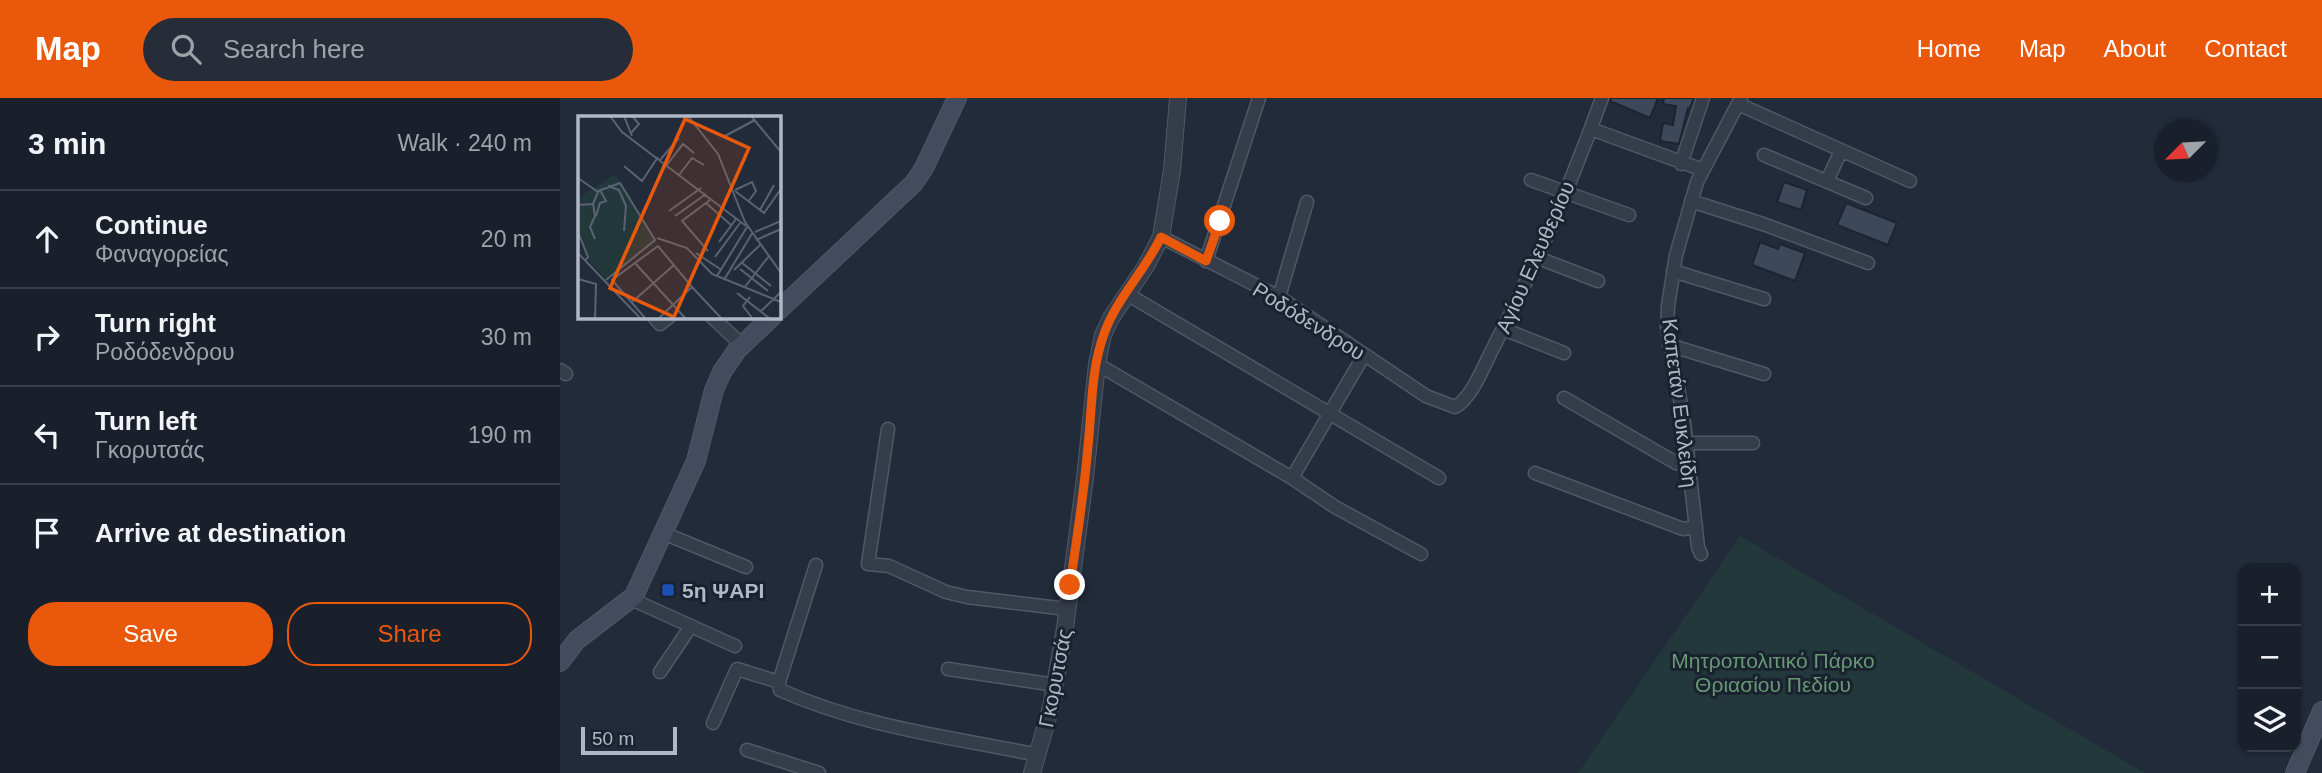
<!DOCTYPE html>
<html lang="en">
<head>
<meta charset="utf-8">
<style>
  :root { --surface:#19202c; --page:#262d38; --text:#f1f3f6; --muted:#9fa3a9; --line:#373e48; --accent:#ea580c }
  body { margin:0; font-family:Helvetica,sans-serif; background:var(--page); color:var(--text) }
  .controls { position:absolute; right:21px; bottom:21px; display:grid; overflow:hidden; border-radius:14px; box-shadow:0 2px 5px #0004 }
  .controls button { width:63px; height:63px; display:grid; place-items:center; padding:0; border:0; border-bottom:2px solid var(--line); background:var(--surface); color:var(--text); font:35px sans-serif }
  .compass { position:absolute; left:1594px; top:21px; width:63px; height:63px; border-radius:50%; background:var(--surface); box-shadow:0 2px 5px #0004; rotate:246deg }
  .scale { position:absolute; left:21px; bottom:18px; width:96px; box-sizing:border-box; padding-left:7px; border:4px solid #b0b8c7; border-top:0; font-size:19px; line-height:24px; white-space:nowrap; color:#b0b8c7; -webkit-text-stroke:5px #1a222f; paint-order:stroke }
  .stop { position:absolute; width:21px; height:21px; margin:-16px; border:5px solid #ea580c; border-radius:50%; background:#fff }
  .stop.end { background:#ea580c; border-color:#fff; box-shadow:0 2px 7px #0008 }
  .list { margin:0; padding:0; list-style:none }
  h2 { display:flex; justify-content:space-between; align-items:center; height:91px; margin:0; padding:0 28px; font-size:30px }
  h2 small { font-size:23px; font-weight:400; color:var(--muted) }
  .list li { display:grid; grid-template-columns:46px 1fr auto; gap:21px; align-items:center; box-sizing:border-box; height:98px; padding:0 28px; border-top:2px solid var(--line) }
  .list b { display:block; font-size:26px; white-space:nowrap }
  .list p { margin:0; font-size:23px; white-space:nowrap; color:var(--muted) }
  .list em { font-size:23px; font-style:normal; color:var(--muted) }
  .actions { display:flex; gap:14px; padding:21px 28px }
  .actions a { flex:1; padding:16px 0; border:2px solid var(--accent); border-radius:28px; text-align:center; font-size:24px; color:var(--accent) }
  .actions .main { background:var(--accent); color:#fff }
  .icon { flex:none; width:38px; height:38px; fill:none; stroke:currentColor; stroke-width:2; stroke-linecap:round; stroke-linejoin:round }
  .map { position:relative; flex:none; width:1762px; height:675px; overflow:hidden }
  header { display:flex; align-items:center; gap:42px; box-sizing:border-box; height:98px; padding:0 35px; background:var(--accent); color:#fff }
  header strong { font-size:33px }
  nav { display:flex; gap:38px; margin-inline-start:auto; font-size:24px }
  .search { width:490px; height:63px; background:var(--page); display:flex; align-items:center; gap:18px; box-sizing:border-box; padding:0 24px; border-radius:38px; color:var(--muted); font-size:26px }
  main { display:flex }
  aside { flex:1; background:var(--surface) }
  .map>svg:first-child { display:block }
  .green { fill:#23383b }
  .building { fill:#3d495a; stroke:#1c2431; stroke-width:2 }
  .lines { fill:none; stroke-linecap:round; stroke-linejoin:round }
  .minor-casing { stroke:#505865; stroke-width:15 }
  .tertiary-casing { stroke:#505865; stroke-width:18 }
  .secondary-casing { stroke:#505865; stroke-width:20 }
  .minor { stroke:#353d4b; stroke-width:12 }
  .tertiary { stroke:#353d4b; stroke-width:16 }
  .secondary { stroke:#434c5e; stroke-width:18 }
  .route { stroke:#ea580c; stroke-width:9 }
  .transit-dot { fill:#1a4fb4; stroke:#1a222f; stroke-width:2.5 }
  .labels { text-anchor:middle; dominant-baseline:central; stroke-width:6; stroke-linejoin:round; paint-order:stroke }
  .street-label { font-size:21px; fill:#b0b8c7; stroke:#1a222f }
  .poi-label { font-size:21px; font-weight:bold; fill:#b0b8c7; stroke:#1a222f; text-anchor:start }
  .park-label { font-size:21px; fill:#669873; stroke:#1a222f }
  .inset-road { fill:none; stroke:#5a6372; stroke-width:2 }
  .view { fill:#e8590c; fill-opacity:0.15; stroke:#e8590c; stroke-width:3.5 }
  .inset-edge { fill:none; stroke:#b0b8c7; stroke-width:3.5 }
</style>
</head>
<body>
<header>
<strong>Map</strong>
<div class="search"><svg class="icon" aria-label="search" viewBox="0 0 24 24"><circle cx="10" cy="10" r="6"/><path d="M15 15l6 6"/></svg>Search here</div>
<nav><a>Home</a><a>Map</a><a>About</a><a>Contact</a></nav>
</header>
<main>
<aside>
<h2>3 min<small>Walk · 240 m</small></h2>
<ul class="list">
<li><svg class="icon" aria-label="ahead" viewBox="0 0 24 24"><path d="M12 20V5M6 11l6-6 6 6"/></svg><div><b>Continue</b><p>Φαναγορείας</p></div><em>20 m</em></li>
<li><svg class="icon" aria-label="right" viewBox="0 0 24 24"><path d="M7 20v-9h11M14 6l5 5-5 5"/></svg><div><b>Turn right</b><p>Ροδόδενδρου</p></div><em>30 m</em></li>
<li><svg class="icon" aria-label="left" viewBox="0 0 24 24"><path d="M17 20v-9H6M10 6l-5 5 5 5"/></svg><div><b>Turn left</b><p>Γκορυτσάς</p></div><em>190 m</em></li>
<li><svg class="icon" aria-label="arrive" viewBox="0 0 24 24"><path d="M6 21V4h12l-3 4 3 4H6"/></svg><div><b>Arrive at destination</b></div></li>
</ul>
<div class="actions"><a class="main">Save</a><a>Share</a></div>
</aside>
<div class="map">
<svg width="1762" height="675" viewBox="0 0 1762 675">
  <rect width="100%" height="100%" fill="#212b3a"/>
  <path class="green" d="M1180 438 1585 675H1018Z"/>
  <path class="building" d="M1051 0H1098L1090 20 1050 3Z
    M1104 0H1134L1130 10H1128L1119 46 1100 43 1103 25 1113 27 1116 8 1103 6Z
    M1224 84 1247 92 1241 112 1217 104Z
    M1286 105 1337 125 1328 147 1277 127Z
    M1200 144 1218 151 1220 146 1245 155 1235 183 1192 167Z"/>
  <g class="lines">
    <defs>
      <path id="minor" d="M1178 6 1350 83
        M1031 31 1143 72
        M1204 57 1306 100
        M1121 66 1143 0
        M971 82 1069 117
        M1267 83 1281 53
        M1131 103 1203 126 1308 165
        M601 139 719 199 866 298 895 309C911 301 924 268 932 252 975 170 1011 86 1042 0
        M978 160 1038 183
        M646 163 699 0
        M1113 173 1204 201
        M567 196 879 380
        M719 199 747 104
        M94 219 100 226 109 219
        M152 219 182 247
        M943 231 1004 255
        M1109 247 1204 276
        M537 266 732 380 775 409 861 456
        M0 272 6 276
        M1004 300 1116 365 1129 369
        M328 331 308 466 329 468 386 494 407 499 507 511
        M1126 345H1193
        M975 375 1123 431 1136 429
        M732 380 804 257
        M103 435 186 469
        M1141 456 1138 449 1124 324 1107 228 1108 208 1116 157 1137 84 1181 0
        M256 467 219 584 220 592C303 629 390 639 478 657
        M71 501 175 548
        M388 571 495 587
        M100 574 131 528
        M153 625 177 571 219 584
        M187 652 259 675"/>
      <path id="tertiary" d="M472 675 491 609 505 530 525 380 537 266 543 237 551 220 586 168 601 139 612 72 618 0"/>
      <path id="secondary" d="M219 212 354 85 364 70 397 0
        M0 564 17 542 74 498 136 363 154 292 162 274 177 252 212 219
        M1735 675 1762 613"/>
    </defs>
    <use href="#minor" class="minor-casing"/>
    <use href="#tertiary" class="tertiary-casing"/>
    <use href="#secondary" class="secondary-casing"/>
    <use href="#minor" class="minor"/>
    <use href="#tertiary" class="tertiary"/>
    <use href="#secondary" class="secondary"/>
  </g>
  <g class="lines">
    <path class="route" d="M510 487C517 441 524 395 528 348 532 311 531 271 544 236 556 201 585 173 601 139L646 163 660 123"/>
  </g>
  <rect class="transit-dot" x="101" y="485" width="14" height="14" rx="3.5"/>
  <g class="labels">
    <g class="street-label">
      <text transform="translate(975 159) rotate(-66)">Αγίου Ελευθερίου</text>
      <text transform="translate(749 223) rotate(32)">Ροδόδενδρου</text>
      <text transform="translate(1120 305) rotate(83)">Καπετάν Ευκλείδη</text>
      <text transform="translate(495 580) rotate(-79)">Γκορυτσάς</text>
    </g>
    <g class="poi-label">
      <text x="122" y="492">5η ΨΑΡΙ</text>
    </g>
    <g class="park-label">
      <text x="1213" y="562">Μητροπολιτικό Πάρκο<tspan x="1213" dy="24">Θριασίου Πεδίου</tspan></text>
    </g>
  </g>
  <g transform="translate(18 18)">
    <rect width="203" height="203" fill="#212b3a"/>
    <path d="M37 58 79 126 28 163 13 147 0 114V82Z" fill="#23383b"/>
    <path class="inset-road" d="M32 0 44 16 168 110M46 0 54 20M110 0 140 38 167 106 203 157M173 0 203 36M53 17 61 8 55 1M145 21 177 4M82 44 101 22M46 50 64 65 80 41M88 50 105 28 116 37M101 59 114 42 126 49M0 62 20 76 15 88 0 89M30 70 41 74 48 90 46 115M157 74 174 66 178 75 170 86M20 75 42 67 77 124 28 164M157 75 186 97 203 73M128 87 153 109M15 88 17 100 12 111 17 123M182 94 196 69M91 95 123 72M18 100 22 87 28 85 22 74M97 100 128 78M0 116 10 141 7 145M177 116 203 105M79 122 109 132 134 158 203 186M178 124 203 113M141 126 158 103M130 135 104 105 132 84M0 137 63 203M118 137 142 153M137 141 162 107M163 146 193 170M57 147 108 203M162 153 190 175M156 154 183 128M139 160 169 111M0 163 18 168 17 203M146 164 175 116M166 172 191 140M159 177 191 202M172 181 165 190 175 203M53 187 96 149M183 195 203 176M68 203 34 164 80 130 114 171M80 203 114 171 144 203"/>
    <path class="view" d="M107 3 171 32 96 201 32 172Z"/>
    <rect width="203" height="203" class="inset-edge"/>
  </g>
</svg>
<div class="controls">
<button>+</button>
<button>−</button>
<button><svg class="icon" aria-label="layers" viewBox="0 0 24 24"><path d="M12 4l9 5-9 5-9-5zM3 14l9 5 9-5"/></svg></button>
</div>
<svg class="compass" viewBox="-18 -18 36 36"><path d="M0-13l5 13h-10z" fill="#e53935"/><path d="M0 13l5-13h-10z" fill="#9fa3a9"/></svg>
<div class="scale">50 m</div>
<div class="stop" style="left:660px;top:123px"></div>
<div class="stop end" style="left:510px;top:487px"></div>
</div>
</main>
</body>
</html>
